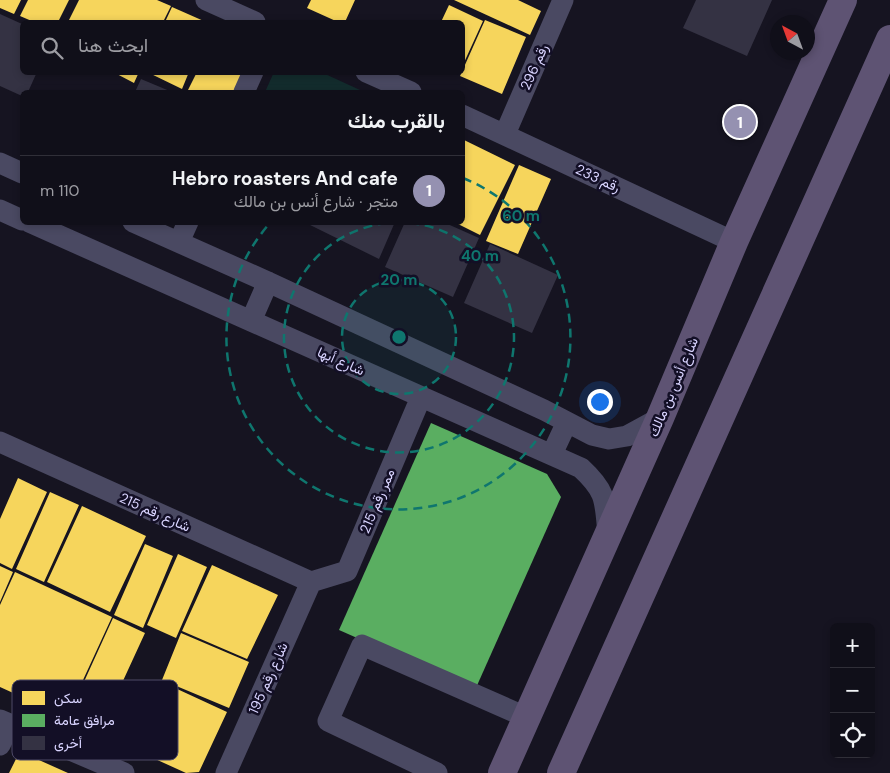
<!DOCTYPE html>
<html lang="ar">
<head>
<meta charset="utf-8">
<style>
  :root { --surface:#100f19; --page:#1e1d26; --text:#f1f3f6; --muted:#9c9ca2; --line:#302f38; --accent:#9591b1 }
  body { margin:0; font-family:"DM Sans",Vazirmatn,sans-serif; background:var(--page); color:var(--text); direction:rtl }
  .controls { position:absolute; right:15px; bottom:15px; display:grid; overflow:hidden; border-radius:8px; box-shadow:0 2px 8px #0003 }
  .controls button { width:45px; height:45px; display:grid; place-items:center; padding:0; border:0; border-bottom:1px solid var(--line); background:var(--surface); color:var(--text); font:25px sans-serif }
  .compass { position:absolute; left:770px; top:15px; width:45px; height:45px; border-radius:50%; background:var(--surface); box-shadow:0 2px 8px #0003; rotate:319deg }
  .you { position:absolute; left:599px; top:401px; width:18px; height:18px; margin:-12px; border:4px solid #fff; border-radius:50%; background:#1a73e8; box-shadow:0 0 0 8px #1a73e833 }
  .badge { display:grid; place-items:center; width:32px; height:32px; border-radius:50%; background:var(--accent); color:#fff; font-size:16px; font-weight:700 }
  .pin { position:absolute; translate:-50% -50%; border:2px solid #fff; box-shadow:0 1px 5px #0006 }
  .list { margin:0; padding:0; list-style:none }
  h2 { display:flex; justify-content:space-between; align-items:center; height:65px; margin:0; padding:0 20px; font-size:21px }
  h2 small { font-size:16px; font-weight:400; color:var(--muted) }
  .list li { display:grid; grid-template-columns:32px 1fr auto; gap:15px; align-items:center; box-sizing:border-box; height:70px; padding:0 20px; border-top:1px solid var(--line) }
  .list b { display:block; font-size:19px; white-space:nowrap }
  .list p { margin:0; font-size:16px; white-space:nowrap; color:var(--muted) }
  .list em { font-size:16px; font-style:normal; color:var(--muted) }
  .icon { flex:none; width:28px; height:28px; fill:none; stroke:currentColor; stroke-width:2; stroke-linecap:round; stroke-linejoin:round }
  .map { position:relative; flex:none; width:890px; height:773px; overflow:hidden; direction:ltr }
  .search { position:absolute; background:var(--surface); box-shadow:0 2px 8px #0003; left:20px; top:20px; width:445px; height:55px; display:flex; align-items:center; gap:12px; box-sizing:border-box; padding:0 18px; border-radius:8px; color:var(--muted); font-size:19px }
  .panel { position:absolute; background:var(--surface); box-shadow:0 2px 8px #0003; left:20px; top:90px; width:445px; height:135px; border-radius:8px; direction:rtl }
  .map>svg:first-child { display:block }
  .green { fill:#132c2d }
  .homes { fill:#f6d55c }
  .public { fill:#5aae61 }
  .building { fill:#343243 }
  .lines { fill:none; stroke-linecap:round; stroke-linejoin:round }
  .minor { stroke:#4a4962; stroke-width:21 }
  .major { stroke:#5e5373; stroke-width:28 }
  .ring { fill:none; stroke:#0f766e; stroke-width:2.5; stroke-dasharray:9 6 }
  .labels { text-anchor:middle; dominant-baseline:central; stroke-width:5; stroke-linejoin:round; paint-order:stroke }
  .street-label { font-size:14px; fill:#d9d4ff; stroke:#130f26 }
  .key { fill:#130f26; stroke:#4e4a67; stroke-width:1 }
  .key-label { font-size:14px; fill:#d9d4ff }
  .centre { fill:#0f766e; stroke:#130f26; stroke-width:2.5 }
  .ring-label { font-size:15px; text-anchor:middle; font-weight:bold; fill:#0f766e; stroke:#130f26; stroke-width:5; stroke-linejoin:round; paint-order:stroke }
</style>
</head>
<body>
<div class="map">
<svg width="890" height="773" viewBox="0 0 890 773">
  <rect width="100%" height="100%" fill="#161421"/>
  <path class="green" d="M274 72 323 73 360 90 359 92H265Z"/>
  <path class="homes" d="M0 0H21L14 14 0 8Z
    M28 0H69L58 22H34L20 16Z
    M79 0H157L171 6 163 22H68Z
    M311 0H355L345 22H338L307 8Z
    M454 0H518L541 11 530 35Z
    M449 5 483 21 462 67V22H441Z
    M172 7 206 22H165Z
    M485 20 526 37 502 94 460 76Z
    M113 72H139L134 83Z
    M147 72H189L182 89Z
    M197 72H243L234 92H193L188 90Z
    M462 139 515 165 480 235 454 222H462Z
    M519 165 551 179 518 254 486 241Z
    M18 478 47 492 12 569 0 563V519Z
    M50 492 79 505 44 582 16 569Z
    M82 506 146 536 110 612 47 582Z
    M145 544 173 556 143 628 114 615Z
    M178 554 207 567 176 638 147 625Z
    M212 565 278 595 247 659 182 631Z
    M0 566 13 572 0 602Z
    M15 572 112 617 66 717 0 687V605Z
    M113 618 145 633 99 733 67 719Z
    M181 633 249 662 229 708 162 680Z
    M162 682 227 712 199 772 186 773 131 748Z
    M30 756 68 773H9L16 759Z"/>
  <path class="public" d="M431 423 547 474 561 497 475 690 339 630Z"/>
  <path class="building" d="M696 0H772L747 56 683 28Z
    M0 14 22 24V72H37L28 92H22V96L0 86Z
    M141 79 172 92H135Z
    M304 222H395L379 259Z
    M405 222H443L479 238 453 297 385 267Z
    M490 244 558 275 532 333 464 303Z"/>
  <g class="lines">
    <path class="minor" d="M206 0 255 22
      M366 72 411 92
      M244 92 253 72
      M462 115 734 242
      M505 134 563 0
      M0 163 22 173
      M0 210 22 220
      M29 222 581 468C607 492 605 501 608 535
      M133 222 268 282 544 410 592 435 609 439 627 436 660 418
      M179 242 188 222
      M251 321 268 282
      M0 442 311 582
      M552 454 567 422
      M311 582 347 571 421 397
      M0 720 124 773
      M0 745 10 724
      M226 773 311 582
      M437 773 328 721 362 645 526 717"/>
    <path class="major" d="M502 773 660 418 734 242 843 0
      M561 773 890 39"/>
  </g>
  <circle cx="399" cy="337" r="57" fill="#0f766e" fill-opacity=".12"/>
  <g class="ring">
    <circle cx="399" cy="337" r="57"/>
    <path d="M410 223A115 115 0 1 1 388 223"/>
    <path d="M463 178A172 172 0 1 1 270 223"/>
  </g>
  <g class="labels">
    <g class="street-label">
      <text transform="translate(534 67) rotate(-66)">رقم 296</text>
      <text transform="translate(598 178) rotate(25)">رقم 233</text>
      <text transform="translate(341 361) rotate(24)">شارع أبها</text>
      <text transform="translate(673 387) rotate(-67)">شارع أنس بن مالك</text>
      <text transform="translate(377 501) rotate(-67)">ممر رقم 215</text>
      <text transform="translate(155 512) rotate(24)">شارع رقم 215</text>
      <text transform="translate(268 678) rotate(-66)">شارع رقم 195</text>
    </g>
  </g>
  <rect x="12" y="680" width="166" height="80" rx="8" class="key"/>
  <rect x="22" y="691" width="23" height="14" fill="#f6d55c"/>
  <rect x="22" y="714" width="23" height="13" fill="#5aae61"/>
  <rect x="22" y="736" width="23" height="14" fill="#343243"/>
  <g class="key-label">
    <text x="54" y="703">سكن</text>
    <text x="54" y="725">مرافق عامة</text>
    <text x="54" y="748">أخرى</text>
  </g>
  <circle cx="399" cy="337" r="8" class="centre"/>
  <g class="ring-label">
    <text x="521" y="221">60 m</text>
    <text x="480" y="261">40 m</text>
    <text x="399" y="285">20 m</text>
  </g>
</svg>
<div class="controls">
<button>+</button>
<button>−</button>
<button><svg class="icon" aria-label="locate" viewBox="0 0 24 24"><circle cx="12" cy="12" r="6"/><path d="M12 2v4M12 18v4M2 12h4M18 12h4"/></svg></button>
</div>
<svg class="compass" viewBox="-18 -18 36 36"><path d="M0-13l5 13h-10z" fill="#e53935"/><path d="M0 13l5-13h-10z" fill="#9c9ca2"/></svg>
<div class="you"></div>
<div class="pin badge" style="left:740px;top:122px">1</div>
<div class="search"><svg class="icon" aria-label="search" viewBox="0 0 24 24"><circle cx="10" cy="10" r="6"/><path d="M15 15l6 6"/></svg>ابحث هنا</div>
<section class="panel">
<h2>بالقرب منك<small></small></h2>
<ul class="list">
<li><span class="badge">1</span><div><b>Hebro roasters And cafe</b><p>متجر · شارع أنس بن مالك</p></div><em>110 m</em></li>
</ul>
</section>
</div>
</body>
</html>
